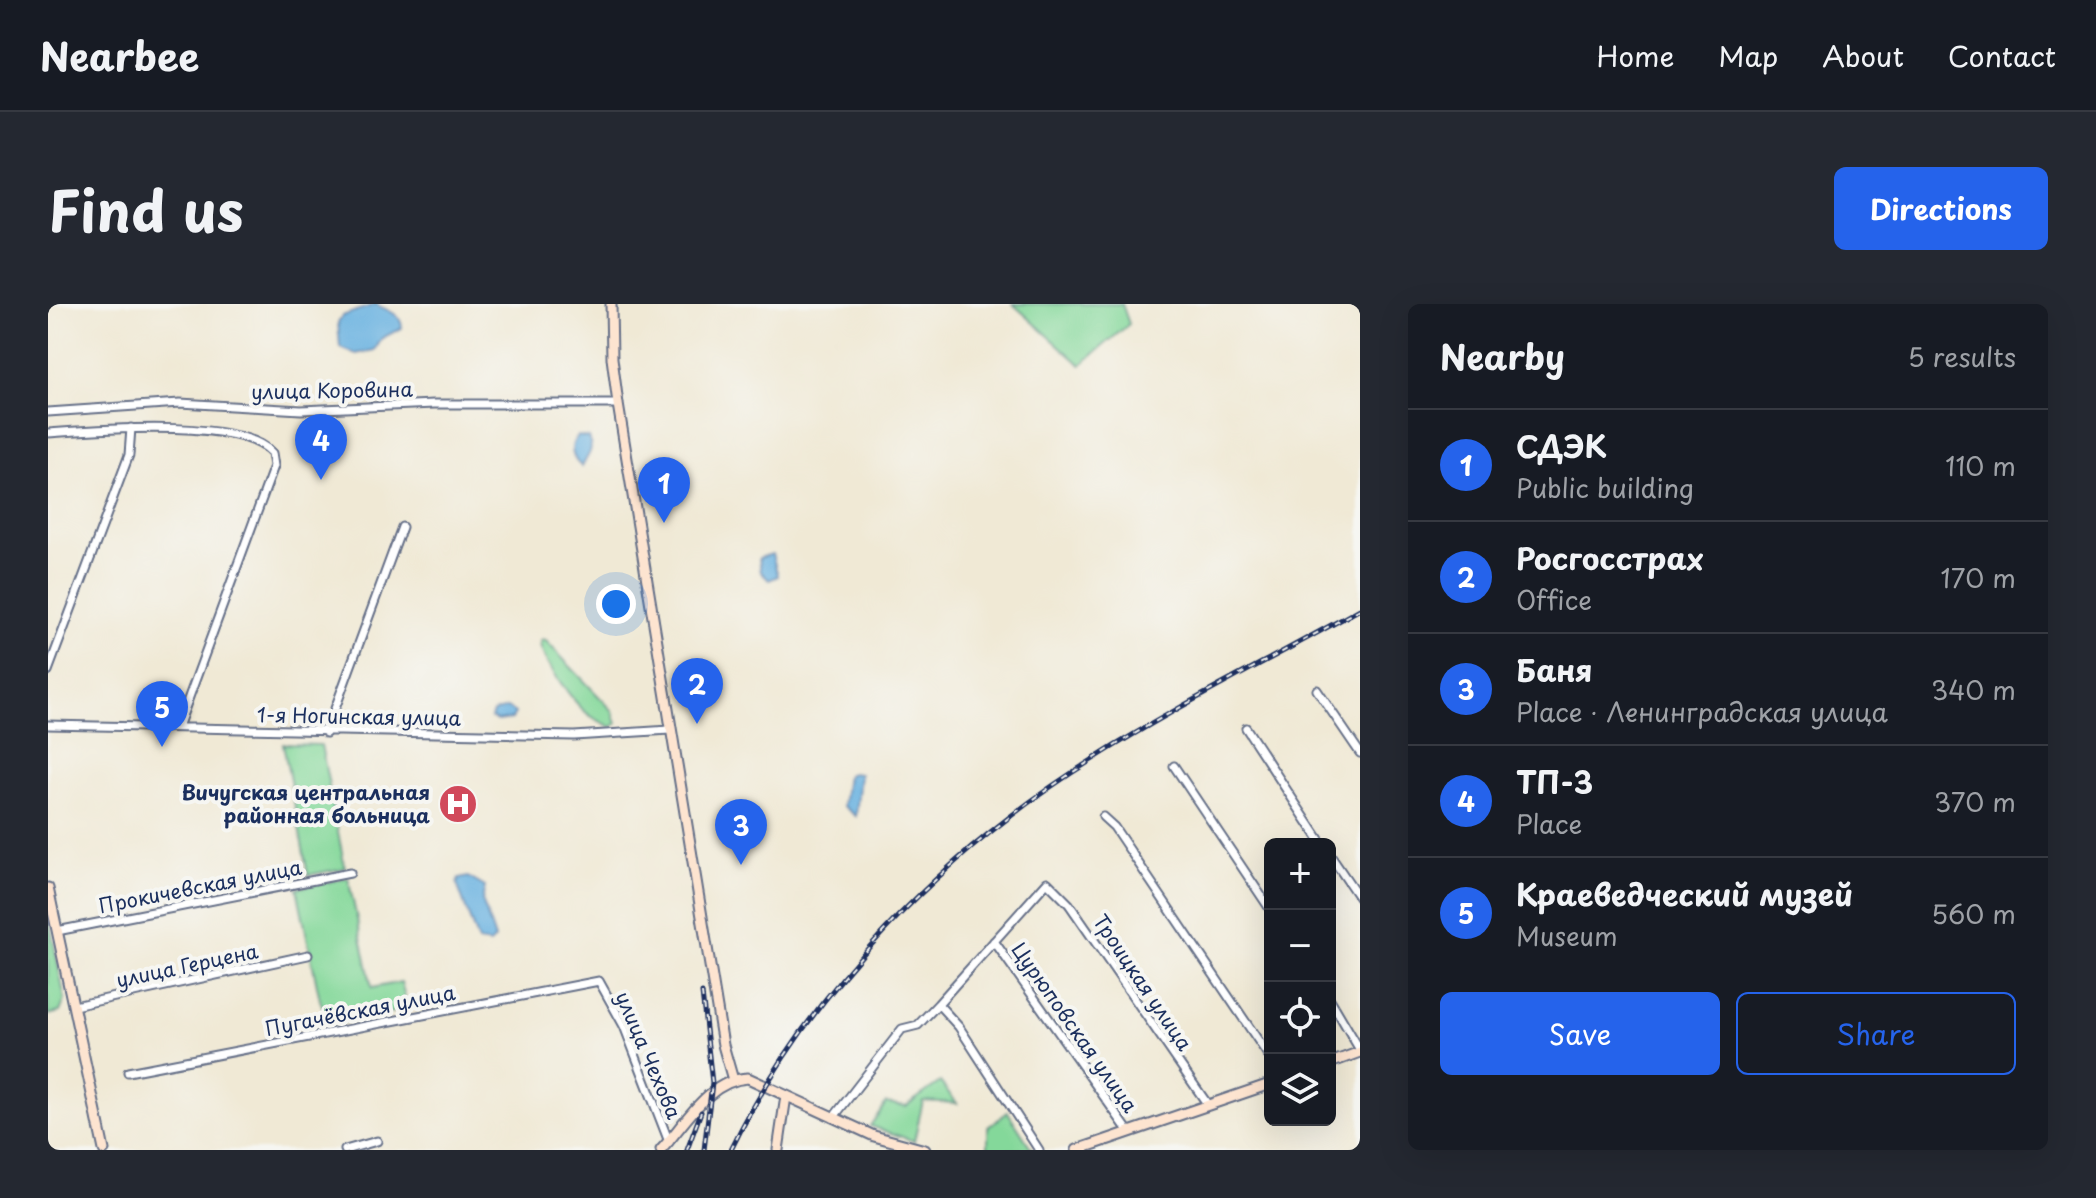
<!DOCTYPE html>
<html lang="en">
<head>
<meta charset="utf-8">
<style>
  :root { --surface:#171b24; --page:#242831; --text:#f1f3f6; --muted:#9ea1a6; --line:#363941; --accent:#2563eb }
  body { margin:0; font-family:"Playpen Sans",sans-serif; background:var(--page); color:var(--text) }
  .controls { position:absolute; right:24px; bottom:24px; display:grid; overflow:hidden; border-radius:12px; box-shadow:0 8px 32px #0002 }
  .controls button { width:72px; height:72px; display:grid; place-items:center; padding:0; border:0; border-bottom:2px solid var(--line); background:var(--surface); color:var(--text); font:40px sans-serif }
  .you { position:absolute; left:568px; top:300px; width:28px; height:28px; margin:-20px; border:6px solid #fff; border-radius:50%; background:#1a73e8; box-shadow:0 0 0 12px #1a73e833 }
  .badge { display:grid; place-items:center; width:52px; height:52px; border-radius:50%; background:var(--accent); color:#fff; font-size:26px; font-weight:700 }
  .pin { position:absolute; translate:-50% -66px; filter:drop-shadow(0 2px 4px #0008) }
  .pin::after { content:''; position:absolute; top:42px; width:28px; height:24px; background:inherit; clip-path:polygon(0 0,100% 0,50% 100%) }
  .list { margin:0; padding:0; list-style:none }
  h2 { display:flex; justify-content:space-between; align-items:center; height:104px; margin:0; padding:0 32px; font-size:34px }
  h2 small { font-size:26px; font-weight:400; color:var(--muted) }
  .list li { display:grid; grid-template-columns:52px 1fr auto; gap:24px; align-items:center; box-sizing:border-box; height:112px; padding:0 32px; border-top:2px solid var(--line) }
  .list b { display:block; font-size:30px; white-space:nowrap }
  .list p { margin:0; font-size:26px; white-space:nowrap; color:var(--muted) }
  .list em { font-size:26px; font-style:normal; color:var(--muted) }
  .actions { display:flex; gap:16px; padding:24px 32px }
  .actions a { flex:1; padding:18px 0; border:2px solid var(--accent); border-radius:12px; text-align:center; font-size:28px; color:var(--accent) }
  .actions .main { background:var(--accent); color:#fff }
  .icon { flex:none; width:44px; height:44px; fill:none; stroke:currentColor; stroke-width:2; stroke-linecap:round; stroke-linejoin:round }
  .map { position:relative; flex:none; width:1312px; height:846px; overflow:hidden; border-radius:12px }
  header { display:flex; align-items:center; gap:48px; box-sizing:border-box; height:112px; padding:0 40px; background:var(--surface); border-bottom:2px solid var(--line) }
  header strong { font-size:38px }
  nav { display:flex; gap:44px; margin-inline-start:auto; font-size:28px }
  .intro { display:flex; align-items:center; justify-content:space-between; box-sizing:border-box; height:192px; padding:0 48px }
  h1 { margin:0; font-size:56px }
  .button { padding:20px 36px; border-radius:12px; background:var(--accent); color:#fff; font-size:28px; font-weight:700 }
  main { display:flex; gap:48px; padding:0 48px }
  aside { flex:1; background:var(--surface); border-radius:12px; box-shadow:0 8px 32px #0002 }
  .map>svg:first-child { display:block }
  .green { fill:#84d89a; stroke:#50847c; stroke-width:2 }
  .water { fill:#67b1e0; stroke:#41709f; stroke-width:2 }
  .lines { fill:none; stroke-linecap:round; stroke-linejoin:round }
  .street-casing { stroke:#667088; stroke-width:11 }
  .secondary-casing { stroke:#667088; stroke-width:13 }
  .street { stroke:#fff; stroke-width:7 }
  .secondary { stroke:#fde4d0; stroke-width:9 }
  .rail-casing { stroke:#1b2f5e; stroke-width:5 }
  .rail { stroke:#f6f6f2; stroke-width:2; stroke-dasharray:6; stroke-linecap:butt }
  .labels { text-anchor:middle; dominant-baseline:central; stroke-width:8; stroke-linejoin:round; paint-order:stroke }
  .street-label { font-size:20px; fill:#1b2f5e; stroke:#f6f6f2 }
  .poi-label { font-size:20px; font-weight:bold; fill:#1b2f5e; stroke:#f6f6f2; text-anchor:end }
</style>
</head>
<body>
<header>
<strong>Nearbee</strong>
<nav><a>Home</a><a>Map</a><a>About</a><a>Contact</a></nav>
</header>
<div class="intro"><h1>Find us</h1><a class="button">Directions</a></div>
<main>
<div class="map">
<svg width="1312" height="846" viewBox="0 0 1312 846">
  <rect width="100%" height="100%" fill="#f6f6f2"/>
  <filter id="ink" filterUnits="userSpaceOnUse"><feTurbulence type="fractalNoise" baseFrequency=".0125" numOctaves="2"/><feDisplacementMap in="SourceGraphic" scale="16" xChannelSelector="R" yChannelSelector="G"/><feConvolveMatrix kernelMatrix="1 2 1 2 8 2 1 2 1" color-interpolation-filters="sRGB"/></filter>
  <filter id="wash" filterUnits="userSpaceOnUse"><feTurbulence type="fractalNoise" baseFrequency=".006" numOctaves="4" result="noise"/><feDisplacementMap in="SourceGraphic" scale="32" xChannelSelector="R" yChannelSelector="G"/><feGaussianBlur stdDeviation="1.8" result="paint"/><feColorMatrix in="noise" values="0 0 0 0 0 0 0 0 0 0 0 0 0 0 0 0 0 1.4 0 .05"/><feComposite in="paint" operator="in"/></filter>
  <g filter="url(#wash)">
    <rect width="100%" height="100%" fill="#f0e9d5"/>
    <path class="green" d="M965 0H1074L1081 20 1033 61Z
      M497 336 565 407 569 420 563 423C556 419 546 415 540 410 527 400 490 352 492 337Z
      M235 440 273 441 297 564 260 571Z
      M300 574 324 684 353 678 360 705 282 721 272 696 249 584Z
      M0 610 17 696 12 708 0 711Z
      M892 778 909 799 875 797 866 837 822 822 838 799 858 802Z
      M960 808 983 844 984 846H940V823Z"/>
    <path class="water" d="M328 0C338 7 353 8 354 24L334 34 327 46 308 50 292 44 290 18 294 12Z
      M530 132 540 134C547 147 539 151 534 163 524 155 520 142 530 132Z
      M724 250 730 272 721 276 713 268 711 254Z
      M459 404 467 409 464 415 449 417 443 414 445 408Z
      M804 469 812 470 808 512 795 502 799 471Z
      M420 573 437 583 434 596 447 635 442 640 430 638 409 580 411 575Z"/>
  </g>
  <g filter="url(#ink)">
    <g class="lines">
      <defs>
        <path id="street" d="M0 108 132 99 253 106 386 100H570
          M0 129C46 126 193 113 224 149L226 162 130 423
          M0 367 81 151 83 124
          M1269 386 1312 449
          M0 421 526 432 622 426
          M1198 424 1274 540
          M278 429 354 223
          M1126 462 1222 605
          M1055 513 1066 523 1222 754
          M1282 551 1312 595
          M9 627 302 569
          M946 637 1081 828
          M1282 695 1312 746
          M890 700 911 723 991 846
          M26 702 260 651
          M80 768 551 677 576 722 621 838
          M785 814 854 725 870 721 890 700 999 578 1021 600 1160 801
          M297 846 329 837"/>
        <path id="secondary" d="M563 0 564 54 570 100 675 741 685 776
          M0 584 56 846
          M1282 759 1312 748
          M613 846C637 820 660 776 700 774L826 832 877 846
          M730 846 738 792
          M1029 846 1222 780"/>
      </defs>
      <use href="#street" class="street-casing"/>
      <use href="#secondary" class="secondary-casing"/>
      <use href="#street" class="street"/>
      <use href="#secondary" class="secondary"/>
      <defs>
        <path id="rail" d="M654 689 664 779 656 846
          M639 846 653 808
          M683 846C760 687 897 547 1047 454 1132 400 1224 355 1312 305"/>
      </defs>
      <use href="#rail" class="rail-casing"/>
      <use href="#rail" class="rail"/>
    </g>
  </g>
  <defs>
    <symbol id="hospital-disc" viewBox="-11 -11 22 22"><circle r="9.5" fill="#d1495b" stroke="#f6f6f2"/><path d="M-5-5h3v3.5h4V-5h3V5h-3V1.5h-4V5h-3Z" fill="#fff"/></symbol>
  </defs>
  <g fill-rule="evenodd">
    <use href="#hospital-disc" x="388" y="478" width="44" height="44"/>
  </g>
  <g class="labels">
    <g class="street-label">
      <text transform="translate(284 86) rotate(-1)">улица Коровина</text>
      <text transform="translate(311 412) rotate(1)">1-я Ногинская улица</text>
      <text transform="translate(152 582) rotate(-11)">Прокичевская улица</text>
      <text transform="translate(139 661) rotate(-12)">улица Герцена</text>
      <text transform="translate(1095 678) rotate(56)">Троицкая улица</text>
      <text transform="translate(312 706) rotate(-11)">Пугачёвская улица</text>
      <text transform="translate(1027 723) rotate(55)">Цурюповская улица</text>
      <text transform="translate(601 751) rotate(67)">улица Чехова</text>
    </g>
    <g class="poi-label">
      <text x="382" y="488">Вичугская центральная<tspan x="382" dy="23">районная больница</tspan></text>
    </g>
  </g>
</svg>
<div class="controls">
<button>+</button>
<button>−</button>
<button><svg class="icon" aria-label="locate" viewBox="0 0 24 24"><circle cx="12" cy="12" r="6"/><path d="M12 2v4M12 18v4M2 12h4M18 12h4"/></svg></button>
<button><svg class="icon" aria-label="layers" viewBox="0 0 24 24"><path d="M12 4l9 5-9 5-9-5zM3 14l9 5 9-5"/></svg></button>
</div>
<div class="you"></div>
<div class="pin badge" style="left:616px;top:219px">1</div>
<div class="pin badge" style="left:649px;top:420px">2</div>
<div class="pin badge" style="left:693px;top:561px">3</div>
<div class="pin badge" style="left:273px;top:176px">4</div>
<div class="pin badge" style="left:114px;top:443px">5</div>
</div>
<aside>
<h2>Nearby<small>5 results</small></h2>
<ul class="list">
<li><span class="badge">1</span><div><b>СДЭК</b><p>Public building</p></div><em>110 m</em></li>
<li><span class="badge">2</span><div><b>Росгосстрах</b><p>Office</p></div><em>170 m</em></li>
<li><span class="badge">3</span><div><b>Баня</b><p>Place · Ленинградская улица</p></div><em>340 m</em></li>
<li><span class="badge">4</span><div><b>ТП-3</b><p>Place</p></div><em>370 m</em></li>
<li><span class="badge">5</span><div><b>Краеведческий музей</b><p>Museum</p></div><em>560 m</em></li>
</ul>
<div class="actions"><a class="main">Save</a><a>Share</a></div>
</aside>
</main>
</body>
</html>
